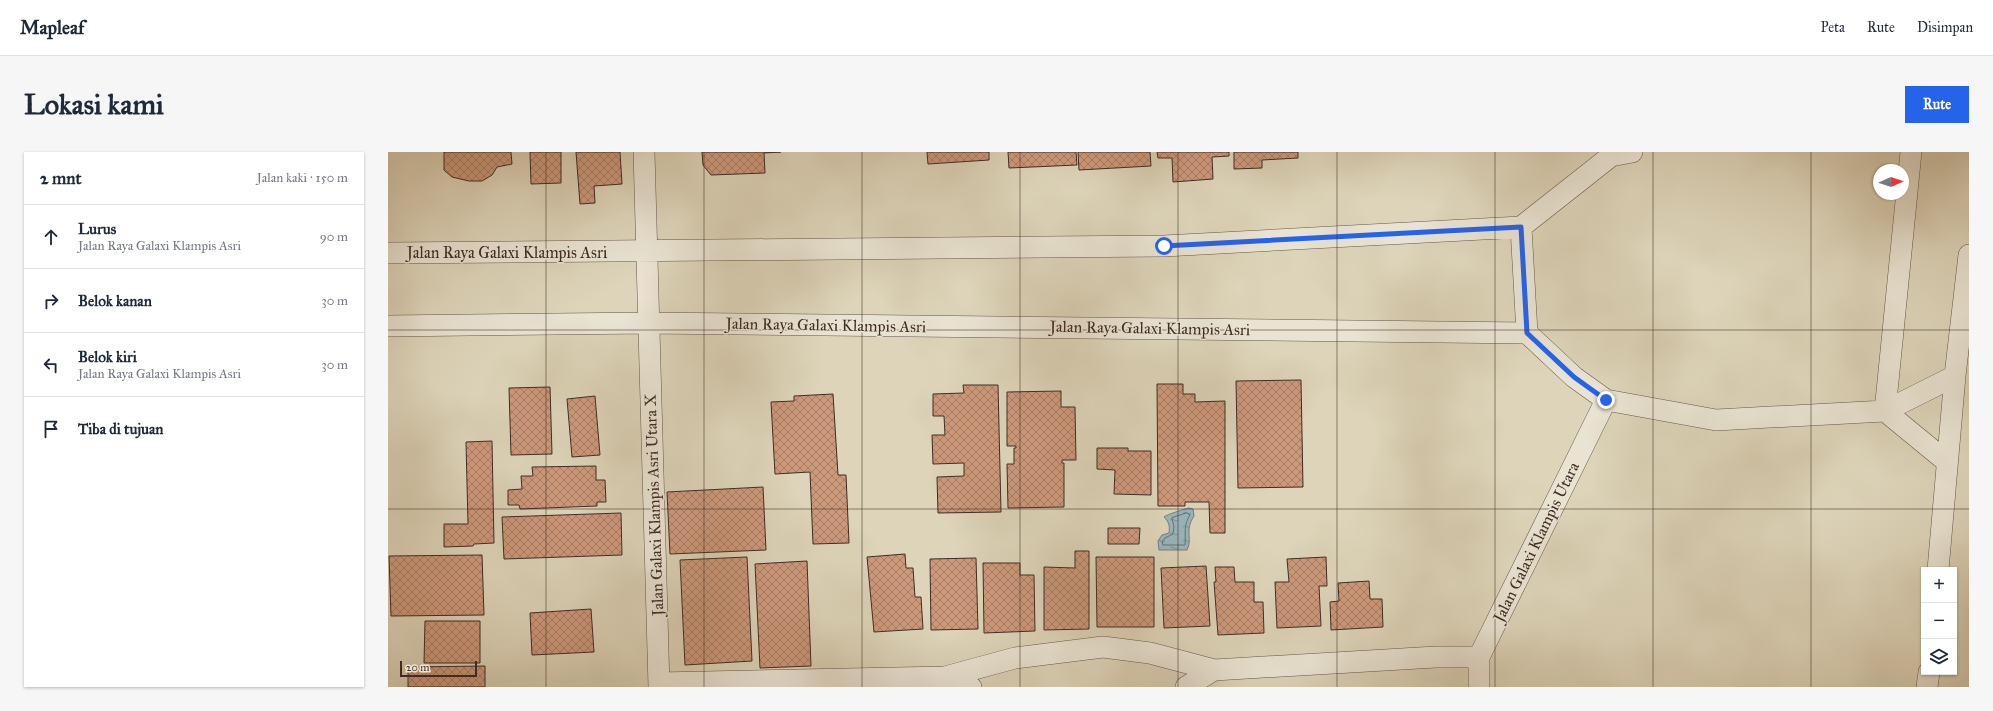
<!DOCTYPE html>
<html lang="id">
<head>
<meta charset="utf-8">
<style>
  :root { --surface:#fff; --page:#f6f6f7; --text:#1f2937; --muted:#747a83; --line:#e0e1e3; --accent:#2563eb }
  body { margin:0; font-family:"IM FELL Great Primer",serif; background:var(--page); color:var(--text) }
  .controls { position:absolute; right:12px; bottom:12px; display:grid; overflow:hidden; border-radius:0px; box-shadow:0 1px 3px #0004 }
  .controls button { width:36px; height:36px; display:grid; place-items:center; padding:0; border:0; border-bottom:1px solid var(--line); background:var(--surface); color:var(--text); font:20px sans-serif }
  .compass { position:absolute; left:1485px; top:12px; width:36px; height:36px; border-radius:50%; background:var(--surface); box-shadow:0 1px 3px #0004; rotate:87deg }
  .scale { position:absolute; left:12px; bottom:10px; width:77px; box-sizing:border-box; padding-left:4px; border:2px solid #402c25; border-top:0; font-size:11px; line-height:14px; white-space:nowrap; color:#402c25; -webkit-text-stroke:3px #e9e3d2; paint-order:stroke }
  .stop { position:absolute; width:12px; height:12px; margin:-9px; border:3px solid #2563eb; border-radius:50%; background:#fff }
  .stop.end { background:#2563eb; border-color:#fff; box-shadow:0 1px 4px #0008 }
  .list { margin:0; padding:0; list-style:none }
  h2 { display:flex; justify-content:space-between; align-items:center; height:52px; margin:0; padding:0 16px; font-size:17px }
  h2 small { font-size:13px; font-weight:400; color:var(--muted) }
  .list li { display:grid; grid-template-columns:26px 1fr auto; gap:12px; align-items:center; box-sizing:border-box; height:64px; padding:0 16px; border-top:1px solid var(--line) }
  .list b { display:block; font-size:15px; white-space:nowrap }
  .list p { margin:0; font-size:13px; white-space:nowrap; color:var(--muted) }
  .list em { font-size:13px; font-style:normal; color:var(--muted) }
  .icon { flex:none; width:22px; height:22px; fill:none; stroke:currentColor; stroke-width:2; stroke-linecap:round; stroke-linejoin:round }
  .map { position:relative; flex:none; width:1581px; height:535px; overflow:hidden; border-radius:0px }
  header { display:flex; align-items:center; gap:24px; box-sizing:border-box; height:56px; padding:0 20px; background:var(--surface); border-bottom:1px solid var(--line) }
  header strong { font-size:19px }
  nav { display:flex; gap:22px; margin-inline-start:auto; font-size:14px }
  .intro { display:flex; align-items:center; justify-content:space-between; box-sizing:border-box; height:96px; padding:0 24px }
  h1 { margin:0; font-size:28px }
  .button { padding:10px 18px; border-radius:0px; background:var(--accent); color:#fff; font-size:14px; font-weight:700 }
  main { display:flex; gap:24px; padding:0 24px }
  aside { flex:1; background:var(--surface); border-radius:0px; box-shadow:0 1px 3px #0004 }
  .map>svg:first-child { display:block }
  .water { fill:url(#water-ripples); stroke:#747e7e }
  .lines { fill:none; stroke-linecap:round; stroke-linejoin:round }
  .shore { stroke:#6c7070; stroke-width:1 }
  .building { fill:url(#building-cross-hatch); stroke:#402c25 }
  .street-casing { stroke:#67564a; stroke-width:22 }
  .street { stroke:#e9e3d2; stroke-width:21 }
  .route { stroke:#2563eb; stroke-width:5 }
  .grid { fill:none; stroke:#402c25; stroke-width:1; stroke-opacity:0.55 }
  .labels { text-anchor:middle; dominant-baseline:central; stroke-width:3; stroke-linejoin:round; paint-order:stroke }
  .street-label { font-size:16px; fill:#402c25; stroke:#e9e3d2 }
</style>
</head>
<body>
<header>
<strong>Mapleaf</strong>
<nav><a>Peta</a><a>Rute</a><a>Disimpan</a></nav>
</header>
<div class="intro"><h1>Lokasi kami</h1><a class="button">Rute</a></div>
<main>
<aside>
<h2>2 mnt<small>Jalan kaki · 150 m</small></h2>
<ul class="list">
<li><svg class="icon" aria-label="ahead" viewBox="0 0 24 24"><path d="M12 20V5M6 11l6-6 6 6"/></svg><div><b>Lurus</b><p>Jalan Raya Galaxi Klampis Asri</p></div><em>90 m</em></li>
<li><svg class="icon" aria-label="right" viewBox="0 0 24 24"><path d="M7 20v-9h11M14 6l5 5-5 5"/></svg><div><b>Belok kanan</b></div><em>30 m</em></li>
<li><svg class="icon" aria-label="left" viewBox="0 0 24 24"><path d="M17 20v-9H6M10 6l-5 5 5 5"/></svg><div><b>Belok kiri</b><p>Jalan Raya Galaxi Klampis Asri</p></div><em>30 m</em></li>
<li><svg class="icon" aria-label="arrive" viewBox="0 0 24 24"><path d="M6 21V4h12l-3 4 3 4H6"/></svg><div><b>Tiba di tujuan</b></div></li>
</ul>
</aside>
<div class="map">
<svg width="1581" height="535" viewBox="0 0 1581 535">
  <defs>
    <pattern id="water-ripples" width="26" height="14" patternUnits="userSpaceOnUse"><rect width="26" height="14" fill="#97b5ba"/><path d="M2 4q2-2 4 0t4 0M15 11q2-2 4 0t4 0" fill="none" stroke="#7d9397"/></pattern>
    <pattern id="building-cross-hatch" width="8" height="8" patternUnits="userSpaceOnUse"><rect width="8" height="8" fill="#cd997b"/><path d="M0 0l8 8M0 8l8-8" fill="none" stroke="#a87d65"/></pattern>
  </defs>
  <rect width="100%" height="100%" fill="#ddd4b9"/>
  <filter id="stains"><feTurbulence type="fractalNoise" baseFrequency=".005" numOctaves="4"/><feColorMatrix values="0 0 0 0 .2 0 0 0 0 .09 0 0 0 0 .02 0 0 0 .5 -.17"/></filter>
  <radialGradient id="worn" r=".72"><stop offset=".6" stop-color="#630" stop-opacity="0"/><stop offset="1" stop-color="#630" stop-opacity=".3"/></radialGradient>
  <path class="water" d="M801 356 805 357 806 364C796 378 805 387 799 398H771L770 389 774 383 781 381C782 374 781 370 776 365 780 362 794 358 801 356Z"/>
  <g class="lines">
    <path class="shore" d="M799 361 802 363C795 374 798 381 797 393H775L774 390 777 386 785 382 786 375 784 366Z"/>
  </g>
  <path class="building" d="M56 0H123L124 12 109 15 104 23 94 29H81L64 25 56 18Z
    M142 0H173V31L143 32Z
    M188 0H232L234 32 206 34 207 51 192 52Z
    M314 0H393L376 1 377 21 323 23 315 13Z
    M539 0H601V8L540 12Z
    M620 0H688L689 13 621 16Z
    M690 0H762L763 14 691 18Z
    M769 0H841V4L824 5 825 27 785 30 784 6H770Z
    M846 0H910V6L874 8V16L846 17Z
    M913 228 915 335 850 336 848 229Z
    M769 232H795V242H807V250L837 249V381H822L821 350H797V354H770Z
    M575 233H610L613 360 550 361 549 325 576 324V311L545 312 544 283H557L556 264H545V242L576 241Z
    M162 235 164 302 123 303 121 236Z
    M673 239V255H687L688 308H674V311H676V355L620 356 619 312H626V296H628V294H619V240Z
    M445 242 450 323H458L461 391 425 392 422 320 387 322 383 250 406 249V244Z
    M207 244 212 303 184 305 179 247Z
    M104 289 106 391 86 392 85 394 56 395V372H80L78 290Z
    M709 296H740V299H763V343L726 342 727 318 709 317Z
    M208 314V328H217L218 350H209V354L132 357 131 353H120V338L134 337 133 324H145L144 315Z
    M375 335 378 398 282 402 279 340Z
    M233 361 234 403 116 407 114 365Z
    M720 376H752L751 392H720Z
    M687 399H701V477L656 478V415L687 416Z
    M517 402 518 416H525L527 445H533L535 477 486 480 479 405Z
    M94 403 96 463 3 464 1 404Z
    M359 405 364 509 297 513 292 408Z
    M708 405H766V475H709Z
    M938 405 939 434H931L933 474 889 476 887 430H901L899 407Z
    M588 406 590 477 543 478 542 407Z
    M419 409 423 514 372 516 367 412Z
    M595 411H632V423H646L647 479 596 481Z
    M818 414 822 474 776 476 773 416Z
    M827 415H846L847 430H866V450H875L876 481 830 483 826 430H828Z
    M981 429 982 447H994L995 475 943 478 942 450 951 449 950 431Z
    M203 457 206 500 144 503 142 461Z
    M37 469H92V511H36Z
    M97 514V535H20V515Z"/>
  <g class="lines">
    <defs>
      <path id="street" d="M256 0 271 535
        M1133 75 1139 181
        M0 101 776 94 1133 75 1223 4 1244 0
        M0 174 261 171 1139 181 1186 225 1218 248 1328 268 1497 259 1567 224
        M1497 259 1523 0
        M1497 259 1559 310
        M1550 418 1567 224 1581 103
        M557 525 583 535
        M271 531 557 525 627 506 715 495 762 501 826 518 1048 505H1091
        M798 535 826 518
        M1091 535V505L1218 248
        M1539 535 1541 520"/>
    </defs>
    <use href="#street" class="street-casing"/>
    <use href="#street" class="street"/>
  </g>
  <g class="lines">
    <path class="route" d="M776 94 1133 75 1139 181 1186 225 1218 248"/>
  </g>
  <path class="grid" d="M158 0V535M316 0V535M474 0V535M632 0V535M790 0V535M949 0V535M1107 0V535M1265 0V535M1423 0V535M0 178H1581M0 357H1581"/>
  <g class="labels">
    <g class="street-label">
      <text x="119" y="100">Jalan Raya Galaxi Klampis Asri</text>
      <text transform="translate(438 173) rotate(1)">Jalan Raya Galaxi Klampis Asri</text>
      <text transform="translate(762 176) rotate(1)">Jalan Raya Galaxi Klampis Asri</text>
      <text transform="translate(266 353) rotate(-92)">Jalan Galaxi Klampis Asri Utara X</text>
      <text transform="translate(1148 390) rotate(-64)">Jalan Galaxi Klampis Utara</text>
    </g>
  </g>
  <rect width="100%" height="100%" filter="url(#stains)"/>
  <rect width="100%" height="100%" fill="url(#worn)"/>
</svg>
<div class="controls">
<button>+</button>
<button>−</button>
<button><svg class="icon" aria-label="layers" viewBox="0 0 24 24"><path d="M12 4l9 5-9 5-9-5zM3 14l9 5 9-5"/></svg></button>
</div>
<svg class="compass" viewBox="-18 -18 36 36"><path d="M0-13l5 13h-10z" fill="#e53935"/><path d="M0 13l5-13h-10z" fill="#747a83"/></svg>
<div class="scale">20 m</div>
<div class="stop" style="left:776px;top:94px"></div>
<div class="stop end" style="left:1218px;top:248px"></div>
</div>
</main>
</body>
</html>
